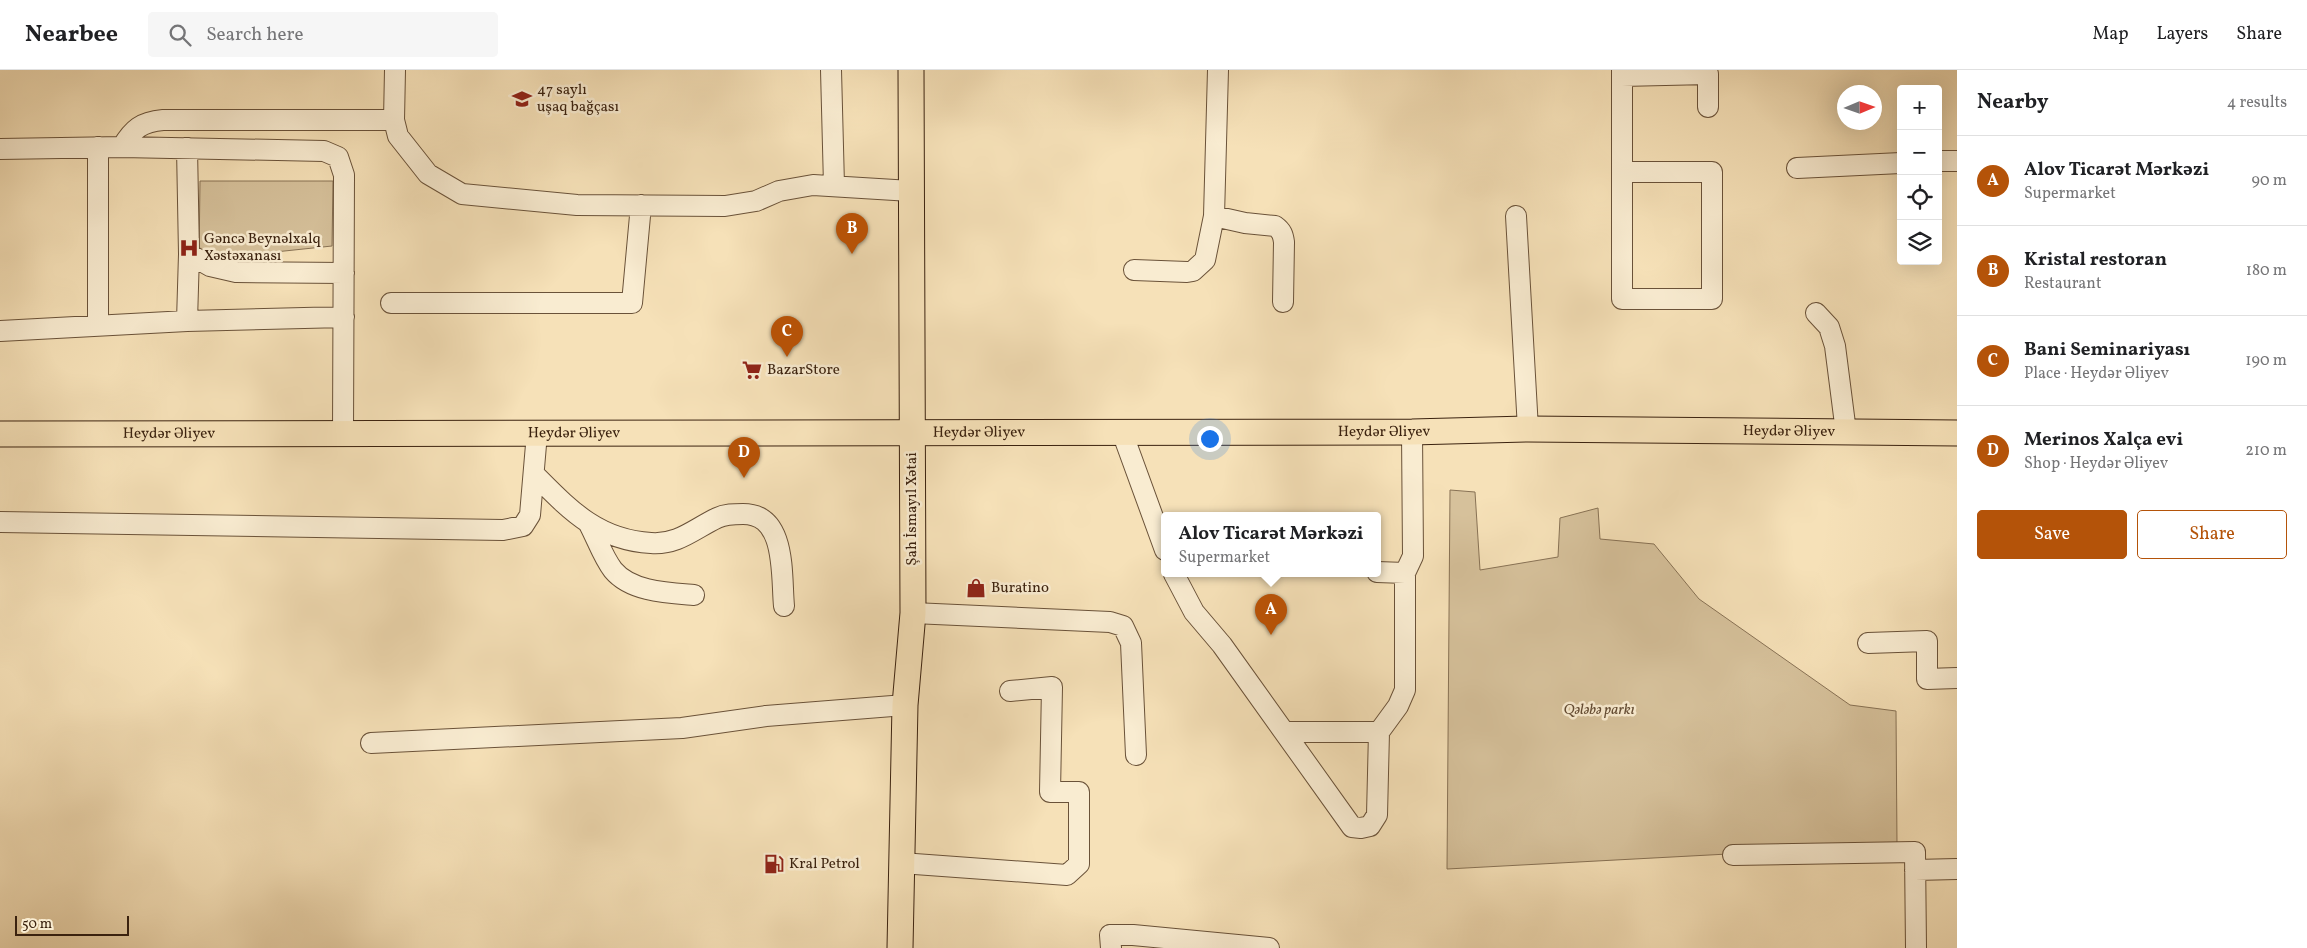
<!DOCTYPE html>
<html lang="en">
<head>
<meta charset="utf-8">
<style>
  :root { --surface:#fff; --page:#f6f6f6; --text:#202124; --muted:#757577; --line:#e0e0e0; --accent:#b45309 }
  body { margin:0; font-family:Vollkorn,serif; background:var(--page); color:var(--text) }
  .controls { position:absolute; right:15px; top:15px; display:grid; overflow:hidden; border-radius:5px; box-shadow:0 5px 20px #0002 }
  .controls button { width:45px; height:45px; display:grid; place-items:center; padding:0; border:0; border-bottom:1px solid var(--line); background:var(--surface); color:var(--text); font:25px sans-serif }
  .compass { position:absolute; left:1837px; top:15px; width:45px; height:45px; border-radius:50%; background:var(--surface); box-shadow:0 5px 20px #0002; rotate:88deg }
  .scale { position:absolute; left:15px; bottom:12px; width:114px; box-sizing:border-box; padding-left:5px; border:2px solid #3b220f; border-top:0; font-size:14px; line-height:18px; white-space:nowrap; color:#3b220f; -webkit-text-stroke:4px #f9ecd1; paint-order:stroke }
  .you { position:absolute; left:1209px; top:368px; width:18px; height:18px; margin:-12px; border:4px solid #fff; border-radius:50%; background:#1a73e8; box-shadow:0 0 0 8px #1a73e833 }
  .badge { display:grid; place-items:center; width:32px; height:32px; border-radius:50%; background:var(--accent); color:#fff; font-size:16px; font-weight:700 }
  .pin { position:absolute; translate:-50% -41px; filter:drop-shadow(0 1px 2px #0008) }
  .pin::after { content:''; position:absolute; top:26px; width:18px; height:15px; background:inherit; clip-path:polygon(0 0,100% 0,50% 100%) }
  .popup { position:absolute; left:1161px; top:442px; width:220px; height:65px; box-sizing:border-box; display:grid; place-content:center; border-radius:5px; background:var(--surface); filter:drop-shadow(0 1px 4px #0005); font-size:16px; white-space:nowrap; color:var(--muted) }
  .popup b { font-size:19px; color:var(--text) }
  .popup::after { content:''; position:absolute; left:50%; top:100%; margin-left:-10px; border:10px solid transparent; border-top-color:var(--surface) }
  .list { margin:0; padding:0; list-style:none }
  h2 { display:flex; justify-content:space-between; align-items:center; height:65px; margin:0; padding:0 20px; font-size:21px }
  h2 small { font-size:16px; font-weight:400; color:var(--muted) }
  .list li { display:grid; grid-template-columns:32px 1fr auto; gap:15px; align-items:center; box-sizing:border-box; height:90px; padding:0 20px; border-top:1px solid var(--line) }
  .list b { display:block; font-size:19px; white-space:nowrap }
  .list p { margin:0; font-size:16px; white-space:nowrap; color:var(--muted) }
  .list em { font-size:16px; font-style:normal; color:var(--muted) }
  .actions { display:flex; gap:10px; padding:15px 20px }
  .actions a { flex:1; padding:11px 0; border:1px solid var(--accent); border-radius:5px; text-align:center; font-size:18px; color:var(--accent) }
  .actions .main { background:var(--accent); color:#fff }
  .icon { flex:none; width:28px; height:28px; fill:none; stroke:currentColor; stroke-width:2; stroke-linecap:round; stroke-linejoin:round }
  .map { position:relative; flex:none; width:1957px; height:878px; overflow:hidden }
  header { display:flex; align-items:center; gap:30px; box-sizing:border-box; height:70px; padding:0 25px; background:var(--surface); border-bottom:1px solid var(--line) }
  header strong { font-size:24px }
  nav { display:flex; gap:28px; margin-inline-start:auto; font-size:18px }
  .search { width:350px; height:45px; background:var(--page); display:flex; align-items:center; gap:12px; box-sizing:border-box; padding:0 18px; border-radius:5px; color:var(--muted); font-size:19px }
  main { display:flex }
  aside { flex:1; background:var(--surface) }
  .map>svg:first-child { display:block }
  .green { fill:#d6c19b; stroke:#887255 }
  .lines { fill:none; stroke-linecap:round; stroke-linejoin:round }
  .minor-casing { stroke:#6a5239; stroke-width:22 }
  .major-casing { stroke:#3b220f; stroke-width:27 }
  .minor { stroke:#f9ecd1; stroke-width:20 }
  .major { stroke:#f6e1b8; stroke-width:25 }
  .labels { text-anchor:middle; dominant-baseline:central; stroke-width:5; stroke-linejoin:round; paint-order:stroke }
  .poi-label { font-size:15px; fill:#3b220f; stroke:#f9ecd1; text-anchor:start }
  .street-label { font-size:15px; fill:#3b220f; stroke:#f9ecd1 }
  .park-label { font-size:15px; font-style:italic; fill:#624a32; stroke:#f9ecd1 }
</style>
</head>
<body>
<header>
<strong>Nearbee</strong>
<div class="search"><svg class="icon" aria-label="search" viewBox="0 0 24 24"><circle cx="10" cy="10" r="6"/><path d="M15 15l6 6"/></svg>Search here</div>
<nav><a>Map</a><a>Layers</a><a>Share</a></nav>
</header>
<main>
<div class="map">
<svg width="1957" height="878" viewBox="0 0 1957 878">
  <rect width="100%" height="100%" fill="#f6e1b8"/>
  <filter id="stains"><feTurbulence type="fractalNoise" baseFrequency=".004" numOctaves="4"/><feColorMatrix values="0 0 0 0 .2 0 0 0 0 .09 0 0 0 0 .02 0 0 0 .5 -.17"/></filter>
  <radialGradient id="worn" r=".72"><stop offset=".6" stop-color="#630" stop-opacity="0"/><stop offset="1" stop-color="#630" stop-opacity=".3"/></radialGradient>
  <path class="green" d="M200 111H333L332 176 199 190Z
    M1450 420 1475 422 1480 500 1558 487 1560 448 1598 438 1600 469 1654 474 1699 529 1850 635 1896 641 1897 775 1447 799Z"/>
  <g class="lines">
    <defs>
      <path id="minor" d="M395 0 394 50 398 66 428 104 462 124 577 135 725 136 756 131 779 121 813 115 911 121
        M831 0 834 115
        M1622 0V229H1712V102H1622
        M1622 6 1708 4V37
        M122 77 324 81 338 87 344 105 343 364
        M187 78 189 184 210 196 236 202 344 203
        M0 79 122 77C133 59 141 52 163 50H394
        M1938 91H1957
        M1797 98 1901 93
        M1214 146 1245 153 1275 156C1282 161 1283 165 1284 172L1283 232
        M1516 146 1528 359
        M1134 200 1187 202 1193 201 1205 190 1214 146 1218 0
        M391 233H632L641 135
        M1816 243 1829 257 1835 276 1846 362
        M187 251 189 184
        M98 255V77
        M0 261 187 251 344 247
        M1122 362 1165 480
        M534 404C569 439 597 470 651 473 678 475 694 459 717 448 725 444 734 444 743 444 787 444 781 505 784 536
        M0 452 503 460 523 456 530 445 537 363
        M589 454C597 469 603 487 613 500 631 522 669 523 694 525
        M1377 502 1405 503
        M1174 504 1194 542 1222 575 1352 757 1361 758 1370 756 1377 745 1379 662 1398 636 1405 620V503L1413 486 1412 362
        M913 543 1110 552 1123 556 1131 573 1136 685
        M1868 573 1927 571V609L1957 608
        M1286 662H1379
        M371 673 682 658 766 646 905 635
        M1733 785 1915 782 1916 878
        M901 793 1067 805 1079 794V722H1050L1052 617 1010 621
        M1915 800 1957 799
        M1111 878 1110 865H1133L1269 878"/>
      <g id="major">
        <path id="s1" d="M0 364 1412 362 1528 359 1957 363"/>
        <path d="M900 878 905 635 913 543 911 0"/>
      </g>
    </defs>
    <use href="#minor" class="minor-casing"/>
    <use href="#major" class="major-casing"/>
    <use href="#minor" class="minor"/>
    <use href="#major" class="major"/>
  </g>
  <defs>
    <symbol id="school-bare" viewBox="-9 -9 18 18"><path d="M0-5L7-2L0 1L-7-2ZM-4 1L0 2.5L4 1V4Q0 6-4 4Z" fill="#8f2418" stroke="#f9ecd1" stroke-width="2.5" paint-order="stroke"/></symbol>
    <symbol id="hospital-bare" viewBox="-9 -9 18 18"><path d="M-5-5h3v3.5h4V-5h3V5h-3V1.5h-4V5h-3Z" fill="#8f2418" stroke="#f9ecd1" stroke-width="2.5" paint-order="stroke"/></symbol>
    <symbol id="supermarket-bare" viewBox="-9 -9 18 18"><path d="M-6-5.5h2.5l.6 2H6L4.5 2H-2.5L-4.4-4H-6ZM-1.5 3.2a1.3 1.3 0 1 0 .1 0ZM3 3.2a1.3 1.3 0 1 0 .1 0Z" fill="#8f2418" stroke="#f9ecd1" stroke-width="2.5" paint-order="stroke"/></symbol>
    <symbol id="shop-bare" viewBox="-9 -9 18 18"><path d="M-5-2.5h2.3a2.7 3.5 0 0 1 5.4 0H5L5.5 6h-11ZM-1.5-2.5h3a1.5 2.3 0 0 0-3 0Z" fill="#8f2418" stroke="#f9ecd1" stroke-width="2.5" paint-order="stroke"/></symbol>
    <symbol id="fuel-bare" viewBox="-9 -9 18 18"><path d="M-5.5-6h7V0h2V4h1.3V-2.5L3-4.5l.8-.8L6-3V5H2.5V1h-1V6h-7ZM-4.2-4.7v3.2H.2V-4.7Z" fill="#8f2418" stroke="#f9ecd1" stroke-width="2.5" paint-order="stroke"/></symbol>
  </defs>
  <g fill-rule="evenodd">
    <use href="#school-bare" x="508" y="15" width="28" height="28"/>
    <use href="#hospital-bare" x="175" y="164" width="28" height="28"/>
    <use href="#supermarket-bare" x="738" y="286" width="28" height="28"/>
    <use href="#shop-bare" x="962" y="504" width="28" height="28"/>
    <use href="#fuel-bare" x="760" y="780" width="28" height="28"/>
  </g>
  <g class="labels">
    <g class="poi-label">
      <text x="537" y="20">47 saylı<tspan x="537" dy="17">uşaq bağçası</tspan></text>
      <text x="204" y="169">Gəncə Beynəlxalq<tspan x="204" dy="17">Xəstəxanası</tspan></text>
      <text x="767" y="300">BazarStore</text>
      <text x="991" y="518">Buratino</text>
      <text x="789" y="794">Kral Petrol</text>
    </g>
    <g class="street-label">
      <text stroke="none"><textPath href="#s1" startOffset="979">Heydər Əliyev</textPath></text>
      <text stroke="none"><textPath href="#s1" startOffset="1384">Heydər Əliyev</textPath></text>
      <text stroke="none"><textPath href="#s1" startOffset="1789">Heydər Əliyev</textPath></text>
      <text stroke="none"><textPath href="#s1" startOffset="574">Heydər Əliyev</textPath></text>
      <text stroke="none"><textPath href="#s1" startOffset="169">Heydər Əliyev</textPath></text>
      <text transform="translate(912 439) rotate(-90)">Şah İsmayıl Xətai</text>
    </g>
    <g class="park-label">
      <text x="1599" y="640">Qələbə parkı</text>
    </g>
  </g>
  <rect width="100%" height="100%" filter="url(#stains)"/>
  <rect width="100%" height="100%" fill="url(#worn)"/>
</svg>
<div class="controls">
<button>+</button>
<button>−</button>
<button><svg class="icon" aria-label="locate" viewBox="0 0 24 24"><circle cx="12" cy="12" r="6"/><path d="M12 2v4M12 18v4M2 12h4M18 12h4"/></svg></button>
<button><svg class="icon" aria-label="layers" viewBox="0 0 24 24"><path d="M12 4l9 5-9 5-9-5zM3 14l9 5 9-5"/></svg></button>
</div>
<svg class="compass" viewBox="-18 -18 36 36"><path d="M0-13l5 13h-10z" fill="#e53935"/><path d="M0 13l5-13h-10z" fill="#757577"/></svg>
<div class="scale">50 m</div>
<div class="you"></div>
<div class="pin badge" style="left:1271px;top:565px">A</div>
<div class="popup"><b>Alov Ticarət Mərkəzi</b>Supermarket</div>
<div class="pin badge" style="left:852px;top:184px">B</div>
<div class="pin badge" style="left:787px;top:287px">C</div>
<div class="pin badge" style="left:744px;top:408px">D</div>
</div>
<aside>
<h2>Nearby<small>4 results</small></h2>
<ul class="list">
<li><span class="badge">A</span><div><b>Alov Ticarət Mərkəzi</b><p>Supermarket</p></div><em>90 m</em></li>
<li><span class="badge">B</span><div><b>Kristal restoran</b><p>Restaurant</p></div><em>180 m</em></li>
<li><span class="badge">C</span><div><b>Bani Seminariyası</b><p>Place · Heydər Əliyev</p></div><em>190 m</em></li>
<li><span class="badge">D</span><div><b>Merinos Xalça evi</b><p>Shop · Heydər Əliyev</p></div><em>210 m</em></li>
</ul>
<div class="actions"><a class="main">Save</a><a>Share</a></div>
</aside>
</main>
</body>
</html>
